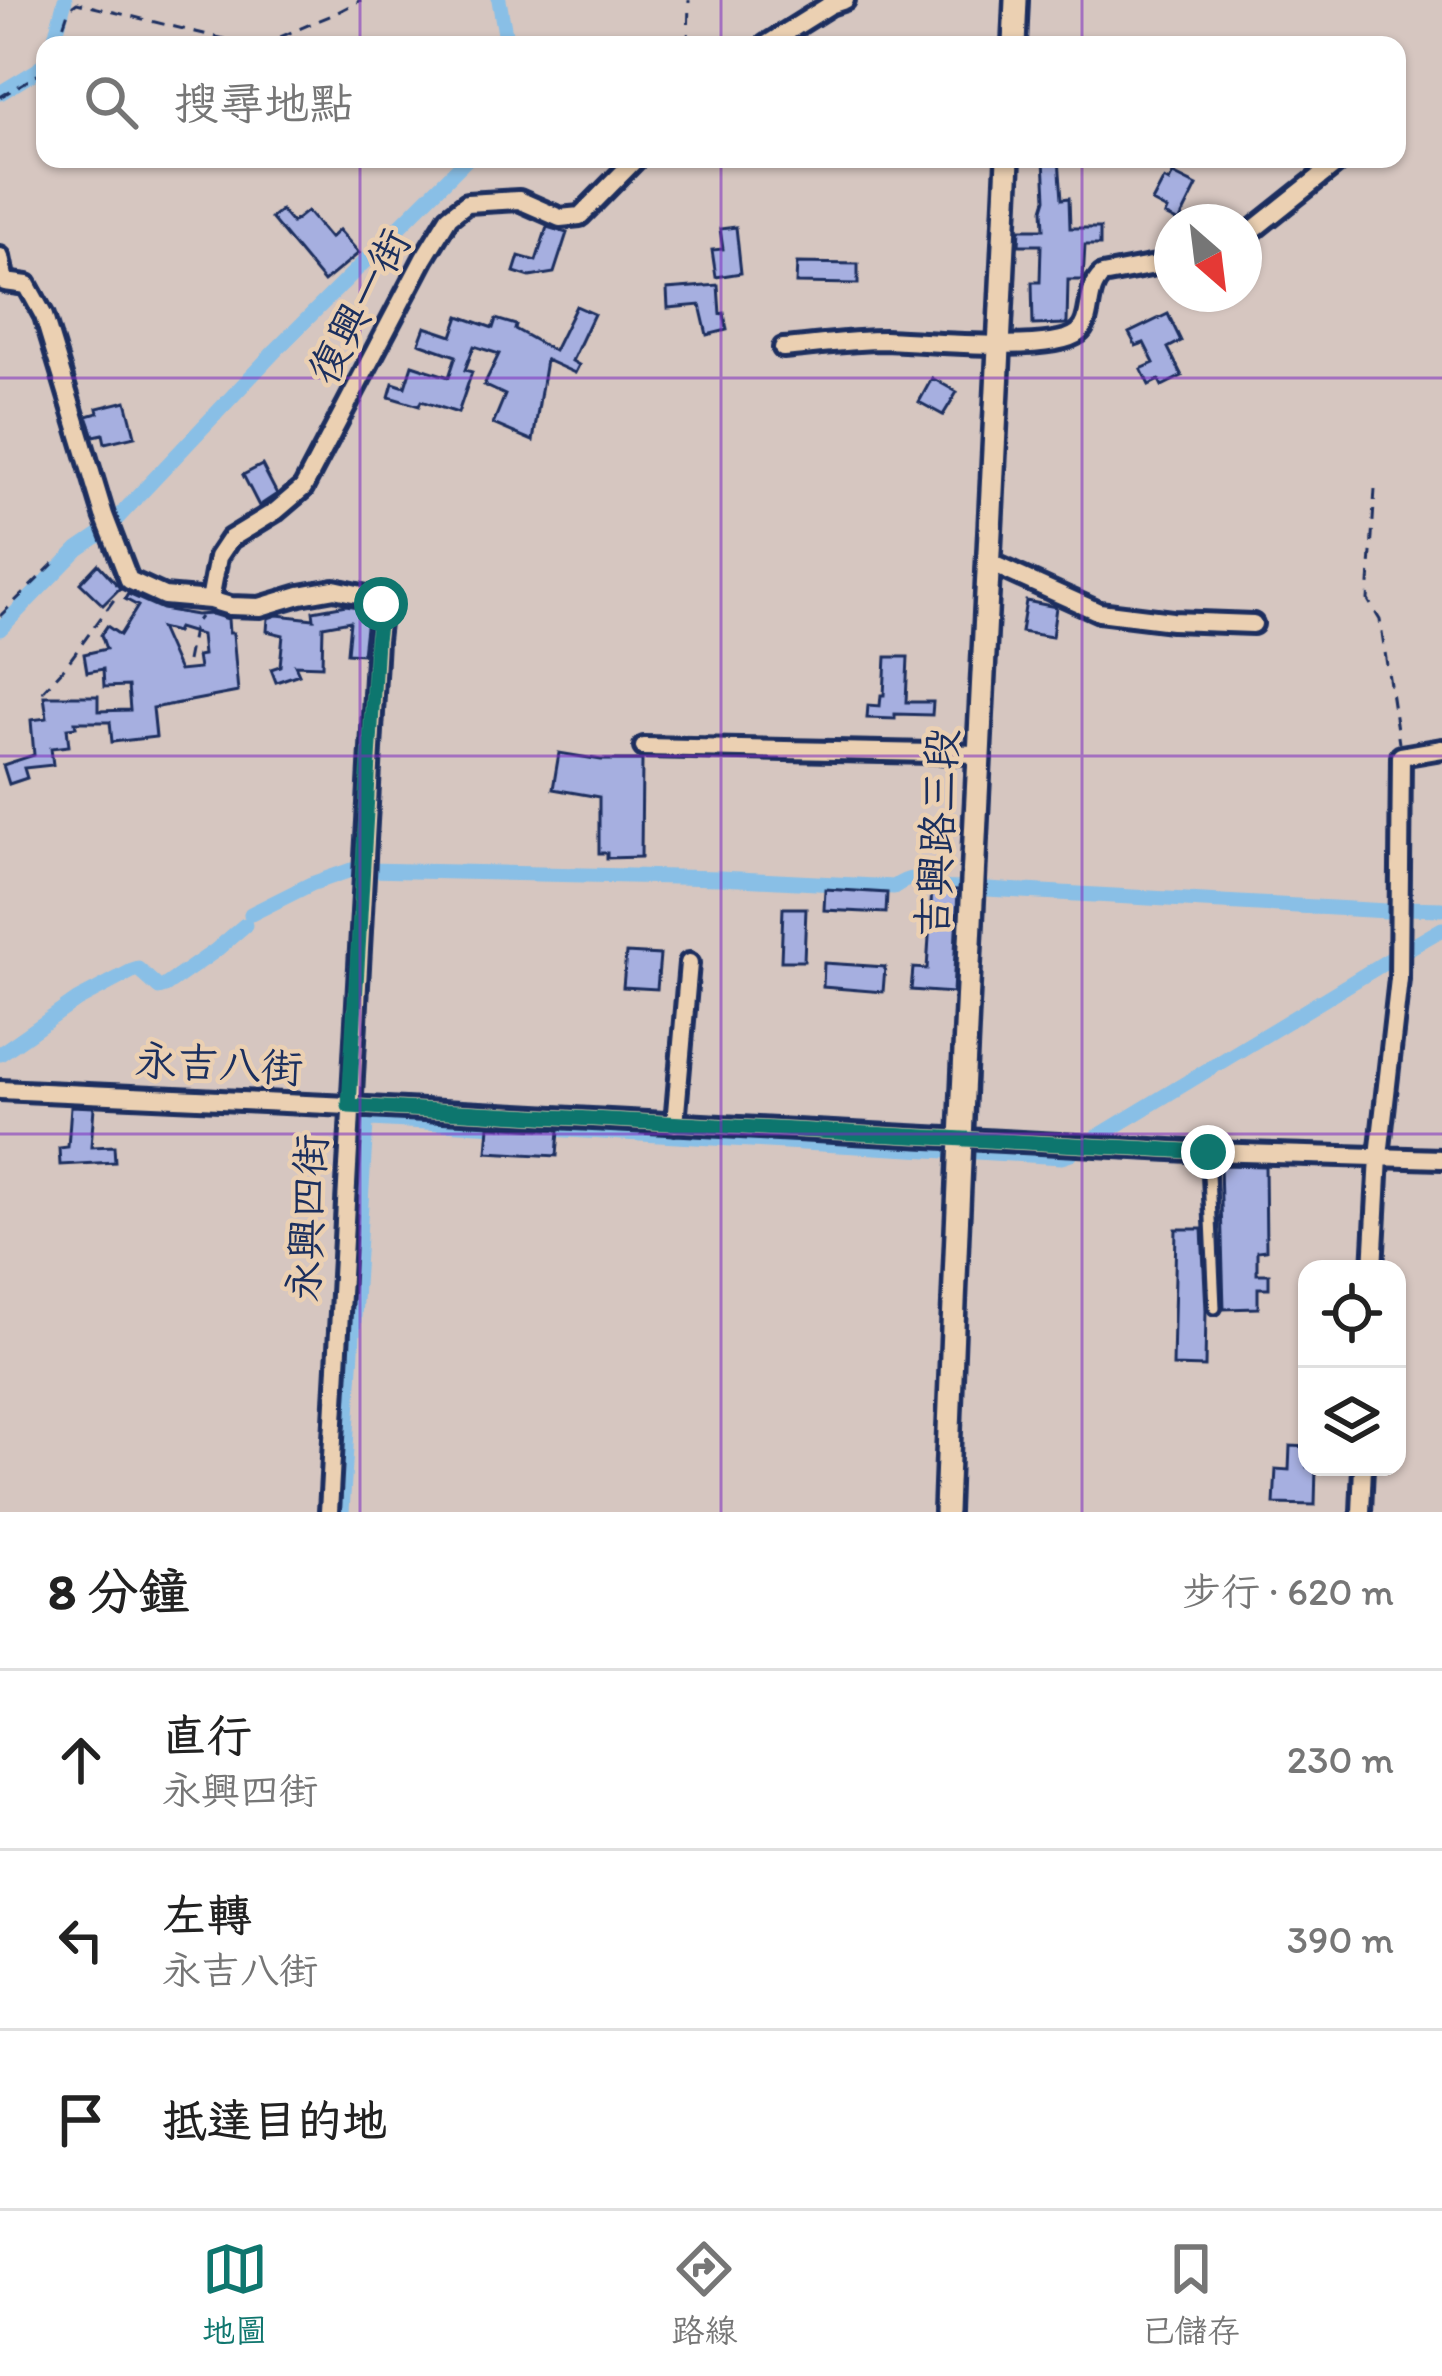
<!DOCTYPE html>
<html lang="zh-TW">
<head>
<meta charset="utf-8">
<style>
  :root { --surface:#fff; --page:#f6f6f6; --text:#222; --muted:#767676; --line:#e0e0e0; --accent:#0f766e }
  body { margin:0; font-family:Itim,"LXGW WenKai TC",sans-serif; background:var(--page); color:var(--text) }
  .controls { position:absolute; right:36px; bottom:36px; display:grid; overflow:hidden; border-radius:24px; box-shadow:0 3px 9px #0004 }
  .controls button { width:108px; height:108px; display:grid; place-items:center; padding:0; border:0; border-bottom:3px solid var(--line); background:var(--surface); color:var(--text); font:60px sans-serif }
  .compass { position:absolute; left:1154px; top:204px; width:108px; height:108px; border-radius:50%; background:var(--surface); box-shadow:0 3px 9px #0004; rotate:152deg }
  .stop { position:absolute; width:36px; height:36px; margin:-27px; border:9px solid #0f766e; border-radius:50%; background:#fff }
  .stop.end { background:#0f766e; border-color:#fff; box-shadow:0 3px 12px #0008 }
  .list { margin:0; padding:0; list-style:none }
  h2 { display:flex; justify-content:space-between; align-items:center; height:156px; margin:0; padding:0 48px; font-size:51px }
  h2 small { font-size:39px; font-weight:400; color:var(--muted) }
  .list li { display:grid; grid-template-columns:78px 1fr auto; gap:36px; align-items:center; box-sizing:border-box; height:180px; padding:0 48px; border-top:3px solid var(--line) }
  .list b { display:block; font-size:45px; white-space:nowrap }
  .list p { margin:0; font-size:39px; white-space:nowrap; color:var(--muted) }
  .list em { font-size:39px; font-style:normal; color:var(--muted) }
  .icon { flex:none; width:66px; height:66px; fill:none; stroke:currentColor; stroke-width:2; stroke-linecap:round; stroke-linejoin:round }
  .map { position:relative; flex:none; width:1442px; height:1512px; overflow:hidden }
  .search { position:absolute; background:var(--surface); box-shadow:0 3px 9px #0004; left:36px; right:36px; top:36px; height:132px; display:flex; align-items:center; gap:30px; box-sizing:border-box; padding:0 42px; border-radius:24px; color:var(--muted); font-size:45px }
  .sheet { height:696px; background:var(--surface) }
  nav { display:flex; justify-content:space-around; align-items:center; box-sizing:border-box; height:168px; border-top:3px solid var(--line); background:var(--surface); font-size:33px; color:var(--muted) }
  nav a { display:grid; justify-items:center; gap:6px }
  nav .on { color:var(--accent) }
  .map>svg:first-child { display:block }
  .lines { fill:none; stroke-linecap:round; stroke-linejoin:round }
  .canal { stroke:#89bfe6; stroke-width:15 }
  .building { fill:#a6afe0; stroke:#1b2f5e; stroke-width:3; fill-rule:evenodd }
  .service-casing { stroke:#1b2f5e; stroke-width:18 }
  .minor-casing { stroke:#1b2f5e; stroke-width:26 }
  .tertiary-casing { stroke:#1b2f5e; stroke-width:30 }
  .path { stroke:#1b2f5e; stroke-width:3; stroke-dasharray:12 9; stroke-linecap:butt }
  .service { stroke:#ebd0b2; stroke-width:9 }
  .minor { stroke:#ebd0b2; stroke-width:16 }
  .tertiary { stroke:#ebd0b2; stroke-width:21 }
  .route { stroke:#0f766e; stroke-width:15 }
  .grid { fill:none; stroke:#7b2cbf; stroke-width:3; stroke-opacity:0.55 }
  .labels { text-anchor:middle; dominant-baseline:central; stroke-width:9; stroke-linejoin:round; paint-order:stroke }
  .street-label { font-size:42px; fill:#1b2f5e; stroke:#ebd0b2 }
</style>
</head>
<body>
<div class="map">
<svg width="1442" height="1512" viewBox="0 0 1442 1512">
  <rect width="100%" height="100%" fill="#d6c6c0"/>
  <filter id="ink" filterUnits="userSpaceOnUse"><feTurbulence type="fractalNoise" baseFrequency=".00833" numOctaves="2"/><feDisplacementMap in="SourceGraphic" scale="24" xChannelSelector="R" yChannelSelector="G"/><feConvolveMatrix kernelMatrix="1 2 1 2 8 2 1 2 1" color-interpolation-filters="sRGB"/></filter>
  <g filter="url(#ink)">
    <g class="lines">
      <path class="canal" d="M499 0 507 45
        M53 45 65 0
        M0 93 38 70 45 62
        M109 527 276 350 467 159
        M0 629 78 549 106 530
        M368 870 720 878 894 887C908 877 917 875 930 888L962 889
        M987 889 1387 911
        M1406 908 1442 909
        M251 914 311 884 351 870
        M1406 950 1442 929
        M0 1054 77 1000 132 971 138 969 159 988 165 986 215 951 245 925
        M1092 1140 1389 960
        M976 1152 1062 1157 1071 1154
        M342 1512 366 1123 371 1119 947 1151"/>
    </g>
    <path class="building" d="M1044 159H1059L1062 199 1069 198 1070 228H1100V245H1085L1083 280H1068L1067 324 1033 325 1032 282H1040L1041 245H1019L1020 229H1044L1043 209 1046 199Z
      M1173 174 1197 186 1179 222 1165 215 1167 210 1152 202 1164 179 1169 182Z
      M281 210 292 223 307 211 330 238 339 230 359 253 324 282 271 218Z
      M547 227 567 233 554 273 530 277 514 272 519 256 536 261Z
      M736 227 741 273 716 277 712 250 723 249 720 229Z
      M797 263 858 264V284L796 283Z
      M718 285 720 314 724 313 727 330 707 335 700 305 668 308 667 289Z
      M576 306 594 314 572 361 579 365 575 373 546 360 533 441 493 424 505 395 484 385 499 354 474 346 465 370 472 372 458 413 421 401 419 406 389 397 393 383 405 387 412 365 449 377 456 356 419 343 425 327 452 336 459 316 493 328 496 319 516 325 515 329 554 351Z
      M1168 314 1181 341 1168 348 1182 376 1162 386 1159 380 1149 385 1141 369 1154 363 1144 343 1136 346 1129 333Z
      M932 378 957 392 943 415 919 402Z
      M126 401 135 436 105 443 103 434 94 436 87 416 98 413 97 408Z
      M262 465 277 494 259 506 243 475Z
      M98 564 120 588 103 605 80 583Z
      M128 594 162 609 196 615 212 614 228 619 229 633H233L238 692 153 708 156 737 112 742 110 722H75L76 727 67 728 69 746 51 748 53 765 24 768 27 778 9 784 3 765 34 755 31 720 47 718 44 696H98V711L130 710 128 686 104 687 103 669 87 672 84 654 106 649 101 635 107 626 120 635 138 606 125 599ZM160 628 176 632 178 628 201 635 203 655 197 656 199 669 179 671Z
      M1026 601 1056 607 1052 637 1021 632Z
      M346 605 368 609 363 654 347 653 350 621 323 626 322 666 295 665 299 674 276 682 271 669 280 666 283 635 267 631 268 618 277 615 314 619 313 611Z
      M886 657H908L906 702H933L932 715 895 714V719L867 718 868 705 880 706 881 695H884Z
      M559 753 601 760H642L641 857 607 858V853H599V797L553 789Z
      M825 889 887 893 886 913 824 910Z
      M932 889 958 890 953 993 911 990 913 968 927 969Z
      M783 908H806L804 961H781Z
      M626 953 660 955 657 989 623 987Z
      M824 963 885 967 883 992 823 987Z
      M71 1106 94 1107 91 1147 114 1146 115 1162 60 1165 59 1148 68 1147Z
      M489 1126 559 1130 557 1156 487 1152Z
      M1220 1165 1265 1166 1266 1250 1257 1251V1274H1269V1288H1258V1308L1224 1309Z
      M1176 1229H1202L1206 1310 1205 1367 1173 1366Z
      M1290 1446 1307 1447V1467H1316L1315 1505 1274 1504 1276 1469 1289 1470Z"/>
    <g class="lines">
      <defs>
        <path id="service" d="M1208 1152 1215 1308"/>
        <path id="minor" d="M766 45 830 5 845 0
          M1244 237 1342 159
          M0 257 5 282 27 285 44 316 104 515 129 580 164 596 210 600 230 606 260 607 300 595 334 589 376 598 381 605 377 640 329 1512
          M783 348C817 345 851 340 885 340 922 341 1052 354 1078 333 1094 321 1084 291 1102 275L1172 262
          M988 562 1099 612 1172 621 1253 624
          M210 600 218 557 230 539 276 511 303 488 424 258 449 217 467 203 519 200 560 218 580 216 636 159
          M644 747 981 754
          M0 1090 349 1106 1208 1152 1442 1159
          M675 1124 689 963
          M1373 1269 1379 1156 1399 979 1401 756 1442 749
          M1361 1512 1363 1467"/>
        <path id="tertiary" d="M1014 45 1016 0
          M946 1512C962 1061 987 610 1008 159"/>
      </defs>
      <use href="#service" class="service-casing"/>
      <use href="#minor" class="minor-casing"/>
      <use href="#tertiary" class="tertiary-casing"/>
      <path class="path" d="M57 45 69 9 77 3 249 45
        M261 45 332 15 361 0
        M688 45 689 0
        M0 97 39 74 45 66
        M1375 489 1368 600 1380 620 1399 743
        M0 616 58 559
        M187 661 194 625 200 617
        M42 692 65 667 118 594"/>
      <use href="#service" class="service"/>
      <use href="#minor" class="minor"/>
      <use href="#tertiary" class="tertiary"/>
    </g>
  </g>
  <g class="lines" filter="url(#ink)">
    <path class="route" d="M381 604 376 640 349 1106 1208 1152"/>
  </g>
  <path class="grid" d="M360 0V45M721 0V45M1082 0V45M360 159V1512M721 159V1512M1082 159V1512M0 378H1442M0 756H1442M0 1134H1442"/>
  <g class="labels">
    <g class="street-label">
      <text transform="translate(359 306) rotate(-62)">復興一街</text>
      <text transform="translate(937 833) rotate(-87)">吉興路三段</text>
      <text transform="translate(219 1064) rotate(3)">永吉八街</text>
      <text transform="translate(307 1218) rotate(-87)">永興四街</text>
    </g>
  </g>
</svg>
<div class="controls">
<button><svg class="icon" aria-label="locate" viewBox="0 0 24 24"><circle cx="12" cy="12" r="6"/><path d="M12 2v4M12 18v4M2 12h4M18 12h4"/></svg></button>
<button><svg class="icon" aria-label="layers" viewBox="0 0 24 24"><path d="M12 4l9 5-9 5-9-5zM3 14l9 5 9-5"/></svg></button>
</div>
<svg class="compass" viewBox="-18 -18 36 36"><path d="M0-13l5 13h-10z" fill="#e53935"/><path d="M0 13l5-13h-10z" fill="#767676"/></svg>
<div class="stop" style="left:381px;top:604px"></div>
<div class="stop end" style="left:1208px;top:1152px"></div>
<div class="search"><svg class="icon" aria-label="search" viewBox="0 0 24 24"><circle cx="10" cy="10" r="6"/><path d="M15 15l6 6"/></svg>搜尋地點</div>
</div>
<section class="sheet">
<h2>8 分鐘<small>步行 · 620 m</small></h2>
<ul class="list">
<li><svg class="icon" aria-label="ahead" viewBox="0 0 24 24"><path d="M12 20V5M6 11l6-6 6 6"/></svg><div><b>直行</b><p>永興四街</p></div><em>230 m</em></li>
<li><svg class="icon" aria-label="left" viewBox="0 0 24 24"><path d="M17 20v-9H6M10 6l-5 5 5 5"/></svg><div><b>左轉</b><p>永吉八街</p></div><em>390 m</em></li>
<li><svg class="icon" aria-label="arrive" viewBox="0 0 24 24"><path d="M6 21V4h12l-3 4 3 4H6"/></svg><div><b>抵達目的地</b></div></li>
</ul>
</section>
<nav>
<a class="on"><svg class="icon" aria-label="map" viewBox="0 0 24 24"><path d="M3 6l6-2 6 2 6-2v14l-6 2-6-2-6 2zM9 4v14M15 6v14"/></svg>地圖</a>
<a><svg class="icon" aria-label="directions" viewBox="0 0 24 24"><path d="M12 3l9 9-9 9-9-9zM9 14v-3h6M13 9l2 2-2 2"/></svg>路線</a>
<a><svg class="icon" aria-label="saved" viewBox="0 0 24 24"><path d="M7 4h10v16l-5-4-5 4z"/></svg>已儲存</a>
</nav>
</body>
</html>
